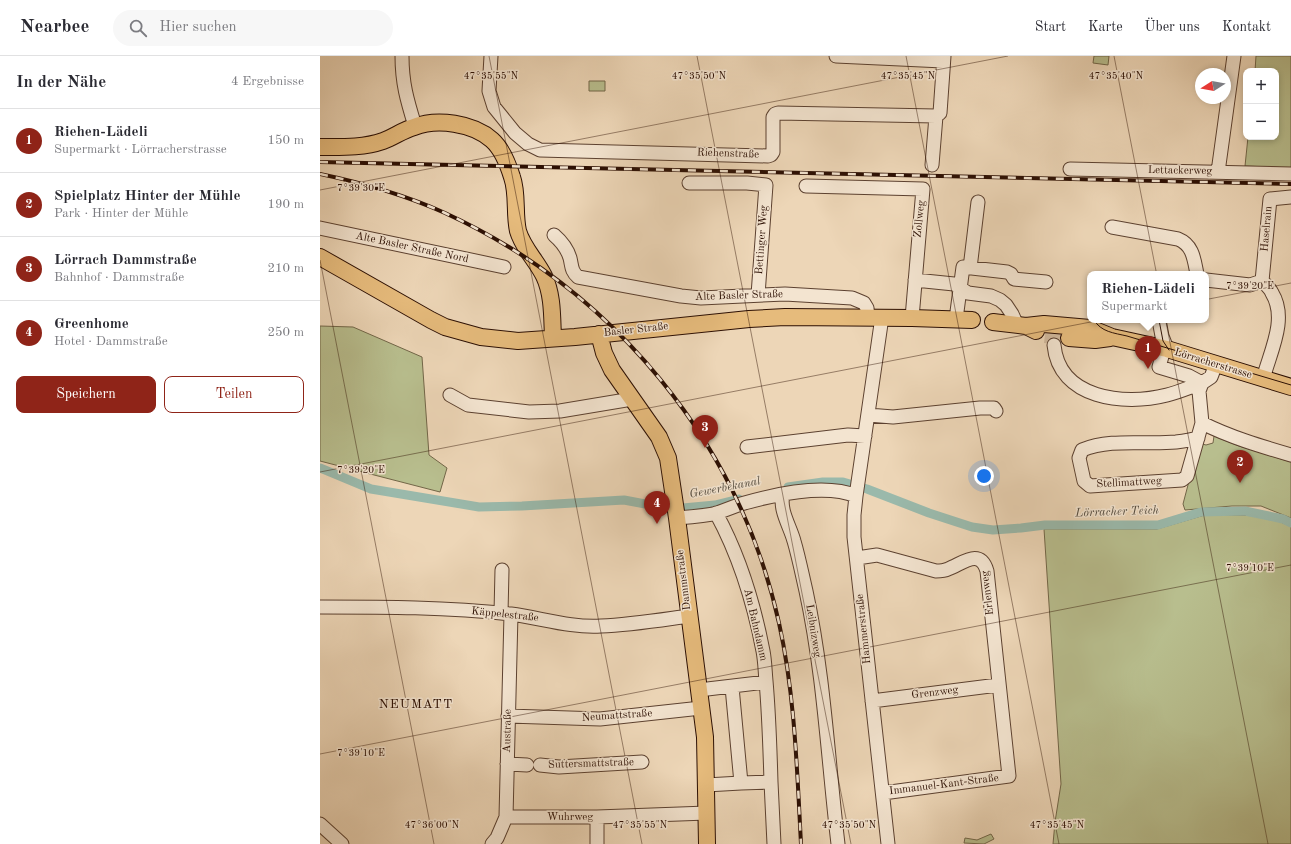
<!DOCTYPE html>
<html lang="de">
<head>
<meta charset="utf-8">
<style>
  :root { --surface:#fff; --page:#f7f7f7; --text:#2b2b33; --muted:#7c7c81; --line:#e1e1e2; --accent:#8f2418 }
  body { margin:0; font-family:"Old Standard TT",serif; background:var(--page); color:var(--text) }
  .controls { position:absolute; right:12px; top:12px; display:grid; overflow:hidden; border-radius:8px; box-shadow:0 2px 6px #0003 }
  .controls button { width:36px; height:36px; display:grid; place-items:center; padding:0; border:0; border-bottom:1px solid var(--line); background:var(--surface); color:var(--text); font:20px sans-serif }
  .compass { position:absolute; left:875px; top:12px; width:36px; height:36px; border-radius:50%; background:var(--surface); box-shadow:0 2px 6px #0003; rotate:259deg }
  .you { position:absolute; left:664px; top:420px; width:14px; height:14px; margin:-10px; border:3px solid #fff; border-radius:50%; background:#1a73e8; box-shadow:0 0 0 6px #1a73e833 }
  .badge { display:grid; place-items:center; width:26px; height:26px; border-radius:50%; background:var(--accent); color:#fff; font-size:13px; font-weight:700 }
  .pin { position:absolute; translate:-50% -33px; filter:drop-shadow(0 1px 2px #0008) }
  .pin::after { content:''; position:absolute; top:21px; width:14px; height:12px; background:inherit; clip-path:polygon(0 0,100% 0,50% 100%) }
  .popup { position:absolute; left:767px; top:215px; width:122px; height:52px; box-sizing:border-box; display:grid; place-content:center; border-radius:8px; background:var(--surface); filter:drop-shadow(0 1px 3px #0005); font-size:13px; white-space:nowrap; color:var(--muted) }
  .popup b { font-size:15px; color:var(--text) }
  .popup::after { content:''; position:absolute; left:50%; top:100%; margin-left:-8px; border:8px solid transparent; border-top-color:var(--surface) }
  .list { margin:0; padding:0; list-style:none }
  h2 { display:flex; justify-content:space-between; align-items:center; height:52px; margin:0; padding:0 16px; font-size:17px }
  h2 small { font-size:13px; font-weight:400; color:var(--muted) }
  .list li { display:grid; grid-template-columns:26px 1fr auto; gap:12px; align-items:center; box-sizing:border-box; height:64px; padding:0 16px; border-top:1px solid var(--line) }
  .list b { display:block; font-size:15px; white-space:nowrap }
  .list p { margin:0; font-size:13px; white-space:nowrap; color:var(--muted) }
  .list em { font-size:13px; font-style:normal; color:var(--muted) }
  .actions { display:flex; gap:8px; padding:12px 16px }
  .actions a { flex:1; padding:9px 0; border:1px solid var(--accent); border-radius:8px; text-align:center; font-size:14px; color:var(--accent) }
  .actions .main { background:var(--accent); color:#fff }
  .icon { flex:none; width:22px; height:22px; fill:none; stroke:currentColor; stroke-width:2; stroke-linecap:round; stroke-linejoin:round }
  .map { position:relative; flex:none; width:971px; height:788px; overflow:hidden }
  header { display:flex; align-items:center; gap:24px; box-sizing:border-box; height:56px; padding:0 20px; background:var(--surface); border-bottom:1px solid var(--line) }
  header strong { font-size:19px }
  nav { display:flex; gap:22px; margin-inline-start:auto; font-size:14px }
  .search { width:280px; height:36px; background:var(--page); display:flex; align-items:center; gap:10px; box-sizing:border-box; padding:0 14px; border-radius:22px; color:var(--muted); font-size:15px }
  main { display:flex }
  aside { flex:1; background:var(--surface) }
  .map>svg:first-child { display:block }
  .green { fill:#b8be8e; stroke:#726648 }
  .lines { fill:none; stroke-linecap:round; stroke-linejoin:round }
  .canal { stroke:#9ab9ab; stroke-width:9 }
  .minor-tunnel { stroke:#d0b89c; stroke-width:13; stroke-dasharray:13 6; stroke-linecap:butt }
  .major-tunnel { stroke:#d0b89c; stroke-width:16; stroke-dasharray:16 8; stroke-linecap:butt }
  .minor-casing { stroke:#5c4130; stroke-width:15 }
  .major-casing { stroke:#2c0f03; stroke-width:18 }
  .minor { stroke:#f3e4d0; stroke-width:13 }
  .major { stroke:#e6bb7c; stroke-width:16 }
  .tram { stroke:#2c0f03; stroke-width:1 }
  .rail-casing { stroke:#2c0f03; stroke-width:4 }
  .rail { stroke:#f3e4d0; stroke-width:2.5; stroke-dasharray:8; stroke-linecap:butt }
  .ticks { fill:none; stroke:#2c0f03; stroke-width:1; stroke-opacity:0.45 }
  .labels { text-anchor:middle; dominant-baseline:central; stroke-width:3; stroke-linejoin:round; paint-order:stroke }
  .street-label { font-size:11px; fill:#2c0f03; stroke:#f3e4d0 }
  .water-label { font-size:12px; font-style:italic; fill:#524a3e; stroke:#f3e4d0 }
  .quarter-label { font-size:13px; letter-spacing:1px; fill:#2c0f03; stroke:#f3e4d0 }
  .ticks-label { font-size:10px; text-anchor:middle; fill:#2c0f03; stroke:#f3e4d0; stroke-width:3; stroke-linejoin:round; paint-order:stroke }
</style>
</head>
<body>
<header>
<strong>Nearbee</strong>
<div class="search"><svg class="icon" aria-label="search" viewBox="0 0 24 24"><circle cx="10" cy="10" r="6"/><path d="M15 15l6 6"/></svg>Hier suchen</div>
<nav><a>Start</a><a>Karte</a><a>Über uns</a><a>Kontakt</a></nav>
</header>
<main>
<aside>
<h2>In der Nähe<small>4 Ergebnisse</small></h2>
<ul class="list">
<li><span class="badge">1</span><div><b>Riehen-Lädeli</b><p>Supermarkt · Lörracherstrasse</p></div><em>150 m</em></li>
<li><span class="badge">2</span><div><b>Spielplatz Hinter der Mühle</b><p>Park · Hinter der Mühle</p></div><em>190 m</em></li>
<li><span class="badge">3</span><div><b>Lörrach Dammstraße</b><p>Bahnhof · Dammstraße</p></div><em>210 m</em></li>
<li><span class="badge">4</span><div><b>Greenhome</b><p>Hotel · Dammstraße</p></div><em>250 m</em></li>
</ul>
<div class="actions"><a class="main">Speichern</a><a>Teilen</a></div>
</aside>
<div class="map">
<svg width="971" height="788" viewBox="0 0 971 788">
  <rect width="100%" height="100%" fill="#edd6b7"/>
  <filter id="stains"><feTurbulence type="fractalNoise" baseFrequency=".005" numOctaves="4"/><feColorMatrix values="0 0 0 0 .2 0 0 0 0 .09 0 0 0 0 .02 0 0 0 .5 -.17"/></filter>
  <radialGradient id="worn" r=".72"><stop offset=".6" stop-color="#630" stop-opacity="0"/><stop offset="1" stop-color="#630" stop-opacity=".3"/></radialGradient>
  <path class="green" d="M774 0H789L788 9 773 7Z
    M936 0H971V112L925 110 928 81H956V15H935Z
    M269 25H285V35H269Z
    M0 270 33 271 102 301 109 399 127 412 120 436 0 405Z
    M894 380 919 390 971 406V462L941 450H912L865 454 863 448 879 387 886 389 893 387Z
    M888 458 944 460 971 470V788H733L735 766 741 728 724 473H837Z
    M671 778 674 783 664 788 644 787 645 782 657 784Z"/>
  <g class="lines">
    <path class="canal" d="M0 412 51 433 159 451 202 450 304 444 341 451 363 452 395 449 419 443
      M468 431 503 426H523L547 433 609 457 652 471 673 474 701 472 725 469H838L881 456 925 455 963 463 971 467"/>
    <path class="minor-tunnel" d="M734 289V280"/>
    <path class="major-tunnel" d="M725 279 749 282"/>
    <defs>
      <path id="minor" d="M82 0C82 27 87 44 95 70
        M171 0 169 35 174 51 195 77 208 88 220 94 448 100 451 99 453 96V61L455 58 458 57 616 60 620 57 624 0
        M516 0 623 5
        M612 109 616 60
        M750 113 971 118
        M898 116 914 0
        M369 127H427L446 129 438 239
        M486 130 603 133 592 262
        M792 171 858 183C873 189 874 203 877 218
        M0 172 184 211
        M234 179C241 185 247 192 250 202 252 210 251 215 258 221L361 240 381 242 465 238 532 242 544 247 547 252 548 261
        M650 212 658 146
        M595 224 634 228 648 237 671 240 680 244 686 249 692 258 697 269
        M886 224 930 229 942 225
        M942 225C945 228 950 232 952 237 968 263 950 296 943 323
        M942 225 950 143 971 141
        M562 261 536 440 534 459V481L568 788
        M636 263 643 211 687 216 691 218 694 223 726 226
        M839 264 842 280 847 293
        M734 289C739 343 804 350 847 339 859 336 870 331 882 327
        M844 293 839 311 869 320 882 327
        M130 339 148 349 209 356 240 355 312 343
        M548 359 573 361 660 352H674L676 355
        M882 367C910 381 940 390 971 399
        M878 382C871 384 864 385 856 386 825 389 791 382 762 394L759 402 764 425 770 430 862 424 867 420 882 367 879 335 882 327 891 321 896 308
        M427 391 528 379 545 380
        M463 439C459 454 470 470 474 485 479 502 482 518 486 535 504 618 508 704 518 788
        M396 457C419 499 434 548 443 595 445 605 445 615 446 625 449 659 450 692 451 726
        M357 462C370 461 385 460 397 457 405 454 413 451 421 448 452 439 505 427 536 440
        M537 502 557 499 616 515C620 515 624 515 628 513 642 508 660 491 667 515L689 720 563 737
        M0 551C64 551 127 551 191 558 221 562 251 572 281 570 310 569 340 564 369 560
        M181 557 182 514
        M412 631 421 727 451 726 454 788
        M379 634 446 626
        M552 645 678 629
        M188 660 280 663 381 652
        M187 708 207 709
        M220 709 239 711 322 706
        M386 729 421 727
        M186 761H277L387 757
        M0 768 22 788
        M172 788 177 782 186 761 191 558
        M277 788V761"/>
      <path id="major" d="M0 91C21 91 43 92 63 85 74 81 83 74 94 71 117 62 153 67 172 84 181 92 188 108 192 121 198 138 194 157 198 175 203 192 216 204 224 220 233 239 232 261 233 282
        M0 201 111 264 125 271 161 281 198 285 255 281 429 263 465 261 592 262 652 264
        M673 266 706 270 716 275
        M706 270 724 268 770 272 792 281 847 293 971 331
        M279 278 284 297 292 314 339 381 348 402 357 462 385 681 387 788
        M749 282 775 284 790 282"/>
    </defs>
    <use href="#minor" class="minor-casing"/>
    <use href="#major" class="major-casing"/>
    <use href="#minor" class="minor"/>
    <use href="#major" class="major"/>
    <path class="tram" d="M774 264C781 276 794 277 807 280L971 329
      M839 264 843 285 849 294"/>
    <defs>
      <path id="rail" d="M0 106 971 128
        M0 118C43 127 85 139 125 157 293 234 419 386 459 567 475 639 477 714 481 788"/>
    </defs>
    <use href="#rail" class="rail-casing"/>
    <use href="#rail" class="rail"/>
  </g>
  <path class="ticks" d="M169 0 322 788M377 0 531 788M586 0 739 788M794 0 948 788M0 134 688 0M0 204 114 788M0 416 971 227M0 698 971 509"/>
  <g class="labels">
    <g class="street-label">
      <text transform="translate(408 98) rotate(2)">Riehenstraße</text>
      <text transform="translate(860 115) rotate(1)">Lettackerweg</text>
      <text transform="translate(600 163) rotate(-84)">Zollweg</text>
      <text transform="translate(947 173) rotate(-85)">Haselrain</text>
      <text transform="translate(442 184) rotate(-86)">Bettinger Weg</text>
      <text transform="translate(92 192) rotate(12)">Alte Basler Straße Nord</text>
      <text transform="translate(419 240) rotate(-2)">Alte Basler Straße</text>
      <text transform="translate(316 274) rotate(-6)">Basler Straße</text>
      <text transform="translate(893 308) rotate(17)">Lörracherstrasse</text>
      <text transform="translate(809 427) rotate(-3)">Stellimattweg</text>
      <text transform="translate(364 524) rotate(-97)">Dammstraße</text>
      <text transform="translate(668 537) rotate(-97)">Erlenweg</text>
      <text transform="translate(185 559) rotate(6)">Käppelestraße</text>
      <text transform="translate(435 569) rotate(77)">Am Bahndamm</text>
      <text transform="translate(544 573) rotate(-96)">Hammerstraße</text>
      <text transform="translate(493 575) rotate(81)">Leibnizweg</text>
      <text transform="translate(615 637) rotate(-7)">Grenzweg</text>
      <text transform="translate(297 660) rotate(-4)">Neumattstraße</text>
      <text transform="translate(188 675) rotate(-89)">Austraße</text>
      <text transform="translate(271 708) rotate(-2)">Suttersmattstraße</text>
      <text transform="translate(624 729) rotate(-7)">Immanuel-Kant-Straße</text>
      <text x="250" y="761">Wuhrweg</text>
    </g>
    <g class="water-label">
      <text transform="translate(405 432) rotate(-11)">Gewerbekanal</text>
      <text transform="translate(797 456) rotate(-2)">Lörracher Teich</text>
    </g>
    <g class="quarter-label">
      <text x="96" y="648">NEUMATT</text>
    </g>
  </g>
  <g class="ticks-label">
    <text x="171" y="23">47°35'55"N</text>
    <text x="379" y="23">47°35'50"N</text>
    <text x="588" y="23">47°35'45"N</text>
    <text x="796" y="23">47°35'40"N</text>
    <text x="41" y="135">7°39'30"E</text>
    <text x="930" y="233">7°39'20"E</text>
    <text x="41" y="417">7°39'20"E</text>
    <text x="930" y="515">7°39'10"E</text>
    <text x="41" y="700">7°39'10"E</text>
    <text x="112" y="772">47°36'00"N</text>
    <text x="320" y="772">47°35'55"N</text>
    <text x="529" y="772">47°35'50"N</text>
    <text x="737" y="772">47°35'45"N</text>
  </g>
  <rect width="100%" height="100%" filter="url(#stains)"/>
  <rect width="100%" height="100%" fill="url(#worn)"/>
</svg>
<div class="controls">
<button>+</button>
<button>−</button>
</div>
<svg class="compass" viewBox="-18 -18 36 36"><path d="M0-13l5 13h-10z" fill="#e53935"/><path d="M0 13l5-13h-10z" fill="#7c7c81"/></svg>
<div class="you"></div>
<div class="pin badge" style="left:828px;top:313px">1</div>
<div class="popup"><b>Riehen-Lädeli</b>Supermarkt</div>
<div class="pin badge" style="left:920px;top:427px">2</div>
<div class="pin badge" style="left:385px;top:392px">3</div>
<div class="pin badge" style="left:337px;top:468px">4</div>
</div>
</main>
</body>
</html>
